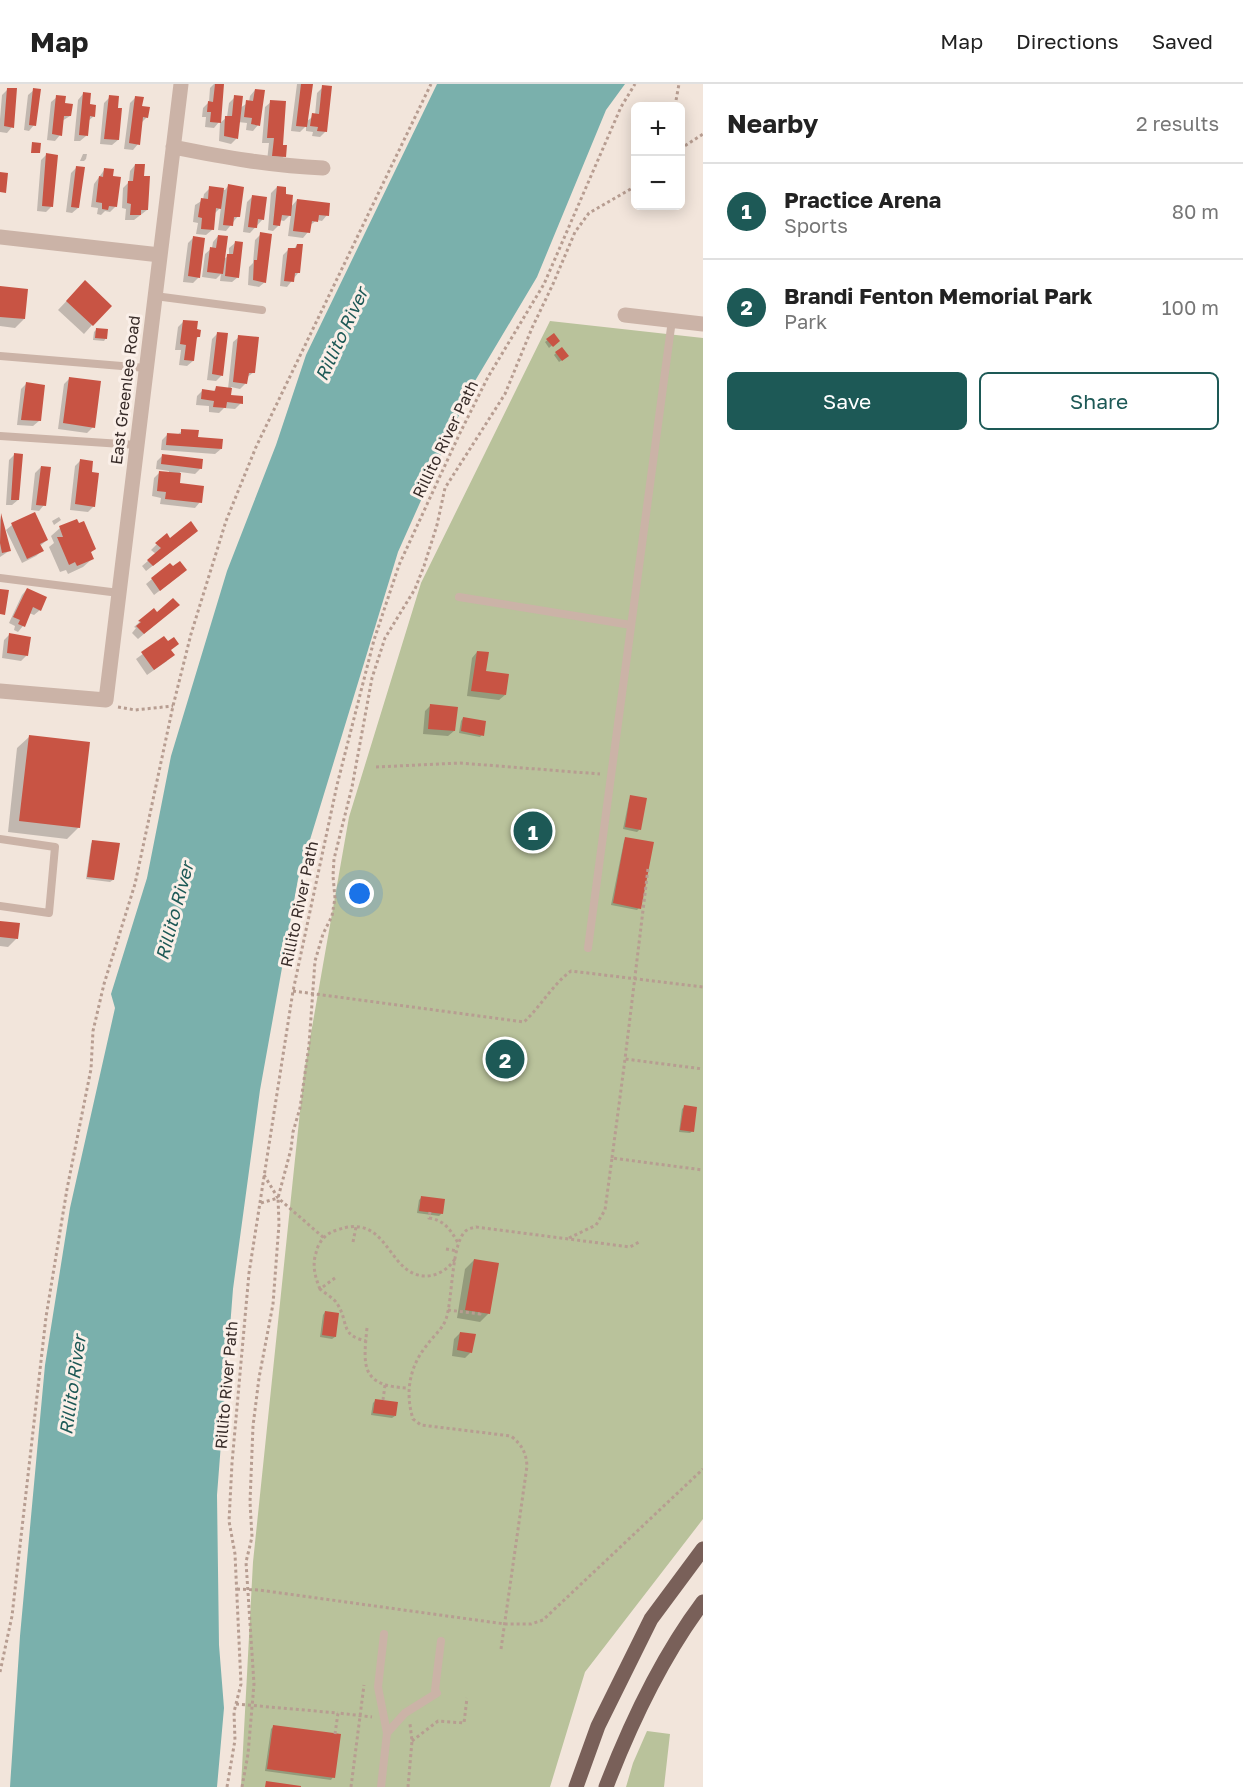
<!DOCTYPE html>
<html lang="en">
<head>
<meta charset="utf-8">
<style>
  :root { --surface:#fff; --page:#f6f6f6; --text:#222; --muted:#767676; --line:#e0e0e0; --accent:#1d5956 }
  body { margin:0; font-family:"Golos Text",sans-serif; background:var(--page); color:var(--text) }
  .controls { position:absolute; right:18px; top:18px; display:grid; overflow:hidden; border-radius:9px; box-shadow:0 3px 15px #0003 }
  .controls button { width:54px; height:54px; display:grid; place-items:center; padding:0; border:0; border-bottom:2px solid var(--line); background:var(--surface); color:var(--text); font:30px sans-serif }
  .you { position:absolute; left:360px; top:810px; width:21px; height:21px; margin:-15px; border:4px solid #fff; border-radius:50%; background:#1a73e8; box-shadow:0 0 0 9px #1a73e833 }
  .badge { display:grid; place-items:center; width:39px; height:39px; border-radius:50%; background:var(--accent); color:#fff; font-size:20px; font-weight:700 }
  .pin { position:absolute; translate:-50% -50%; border:3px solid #fff; box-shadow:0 2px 6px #0006 }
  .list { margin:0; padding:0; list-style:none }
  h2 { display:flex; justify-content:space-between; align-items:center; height:78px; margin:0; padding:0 24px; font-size:26px }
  h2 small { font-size:20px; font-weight:400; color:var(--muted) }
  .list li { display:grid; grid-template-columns:39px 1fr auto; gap:18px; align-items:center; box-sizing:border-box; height:96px; padding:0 24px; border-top:2px solid var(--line) }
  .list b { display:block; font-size:22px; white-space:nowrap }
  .list p { margin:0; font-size:20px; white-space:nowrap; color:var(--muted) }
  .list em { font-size:20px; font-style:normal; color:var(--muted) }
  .actions { display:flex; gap:12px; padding:18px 24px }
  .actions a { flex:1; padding:14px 0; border:2px solid var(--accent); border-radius:9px; text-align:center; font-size:21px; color:var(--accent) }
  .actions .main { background:var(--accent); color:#fff }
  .map { position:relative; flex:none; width:703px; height:1703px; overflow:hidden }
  header { display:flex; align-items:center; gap:36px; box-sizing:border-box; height:84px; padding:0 30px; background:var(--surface); border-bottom:2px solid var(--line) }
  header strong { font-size:28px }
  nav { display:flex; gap:33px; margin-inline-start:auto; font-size:21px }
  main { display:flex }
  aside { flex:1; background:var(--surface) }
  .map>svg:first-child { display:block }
  .green { fill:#b9c29b }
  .water { fill:#7ab0ac }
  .shadow { fill:#0003 }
  .building { fill:#c85444 }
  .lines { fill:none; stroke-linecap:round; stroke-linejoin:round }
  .path { stroke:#b79d91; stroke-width:3; stroke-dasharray:3 3; stroke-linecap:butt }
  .service { stroke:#cbb3a7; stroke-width:8 }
  .minor { stroke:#cbb3a7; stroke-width:15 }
  .primary { stroke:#796059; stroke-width:15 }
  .labels { text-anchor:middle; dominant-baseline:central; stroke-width:6; stroke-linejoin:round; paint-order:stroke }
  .street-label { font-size:16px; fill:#372b28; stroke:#faefe8 }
  .water-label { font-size:18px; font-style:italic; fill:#1d5956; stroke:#faefe8 }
</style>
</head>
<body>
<header>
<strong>Map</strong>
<nav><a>Map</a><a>Directions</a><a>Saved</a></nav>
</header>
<main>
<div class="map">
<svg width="703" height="1703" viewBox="0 0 703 1703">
  <rect width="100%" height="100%" fill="#f2e5db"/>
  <path class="green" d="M550 237 703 254V1435L585 1588 550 1703H241L253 1478 304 989 349 733 421 499Z
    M647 1647 670 1650 664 1703H626L633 1679Z"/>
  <path class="water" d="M437 0H625L606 26 537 193 472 302 398 468 298 795 260 1006 233 1205 217 1411 219 1561 224 1624 217 1703H10L20 1552 45 1281 70 1124 115 924 111 910 147 794 171 672 227 487 276 361 306 271Z"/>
  <path class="shadow" d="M214 0H223L219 38 214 44 205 43 206 33H202L203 24 209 18 210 4Z
    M297 0H311L307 37 315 31 317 9 323 3 325 48 320 53 312 52 313 48 306 47V42L300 48 291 47Z
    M8 5 12 43 7 49 0 48V35L2 11Z
    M34 6V41L29 47 24 46 28 11Z
    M255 6 258 41 253 47 246 46 247 39 238 38 236 55 231 60 219 57 220 39 227 33 229 19 235 13 240 24 249 18 250 12Z
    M83 10 94 32 87 38 86 52 80 57H74L78 16Z
    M57 13 70 32 62 37 60 51 55 57 47 56 51 18Z
    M110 13 118 56 112 61 100 60 104 19Z
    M135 14 147 33 141 39 138 60 133 66 124 65 130 19Z
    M271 18 284 72 279 78 267 77 269 59H262L265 23Z
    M47 70 51 123 46 128 37 127 41 76Z
    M83 70H87L86 75 84 77H80Z
    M135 81 143 93 147 126 134 136H125L126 125 122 124 123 104 129 98 130 87Z
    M77 83 78 124 72 129 66 128 71 89Z
    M105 85 112 94 116 122 110 128 105 127 101 131 97 130 98 124 91 123 94 100Z
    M228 102 238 132 226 147 218 146 221 123 214 130 212 146 206 151 196 150 198 139 193 138 195 121 203 116 204 110 210 104 225 106Z
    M277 103 290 124 297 116 327 131 322 137 317 136 309 142 308 148 303 154 288 152 291 130 284 137 279 136V141L273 147 268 146 271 109Z
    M252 113 263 135 250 149 243 148 247 118Z
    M261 150 265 198 259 203 248 201 249 183 253 179 255 156Z
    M218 152 223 176 229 171V164L235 159 238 193 232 198 220 197 221 190 216 195 202 193 205 170 212 164 213 158Z
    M193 154 199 193 193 199 183 198 188 159Z
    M297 161 298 189 287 203 280 202 283 171 289 165 293 166Z
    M0 204 24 235 15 244 0 242Z
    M76 207 92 241 84 250 58 226Z
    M184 237 196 246 199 252 195 256 193 277 187 282 179 281 181 266H175L178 243Z
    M96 246 106 254 104 257 93 256 94 248Z
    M217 250 222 291 216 297 207 296 212 255Z
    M554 251 558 256 549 264 545 258Z
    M239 253 254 288 246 294V299L240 305 231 303 230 312 241 319 235 325 224 324 219 329 209 328V322L196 321 197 312 202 307 213 308 216 304 228 305 233 258Z
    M556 269 565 274 559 278 554 271Z
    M70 294 93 343 87 349 58 345 64 300Z
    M26 300 39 337 33 342 17 341 21 305Z
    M182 347 197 354 221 365 215 370 161 366 162 356 168 350 177 351Z
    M14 371 18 416 12 421H6L9 376Z
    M162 372 201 384 195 390 180 388 179 401 200 418 195 424 160 420 161 414 152 412 154 394 160 388 169 390V387L156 385 157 377Z
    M80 377 90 389 94 422 88 428 70 426 75 382Z
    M41 383 44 421 39 427 31 426 35 389Z
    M0 432 9 467 0 473Z
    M59 433 61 436 54 441 52 437Z
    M12 441 47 456 40 462 42 467 36 472 22 479 6 446Z
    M60 444 94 465 90 469 92 475 83 483 68 490 66 486 60 488 49 463 54 459 51 452Z
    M166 451 170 456 191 452 146 487 142 482 156 470 151 466Z
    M180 491 154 511 146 500 152 495Z
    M27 505 40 526 34 531 29 529 23 542 18 548 14 546 15 542 9 539 22 511Z
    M153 526 156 530 172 526 138 555 132 549 136 544 134 543Z
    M9 551 27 571 21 577 2 574 4 556Z
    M164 554 169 566 167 577 147 591 136 575Z
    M477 568 485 588 505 611 499 616 467 612 472 574Z
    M431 621 454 647 448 652 423 650 425 627Z
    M463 634 482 651 480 653 459 649 461 637Z
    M29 653 79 743 67 755 8 748 17 664Z
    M631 713 640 745 637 748 623 745 629 716Z
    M626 754 639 824 637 826 611 821 624 757Z
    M93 757 113 796 110 798 86 795 91 760Z
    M0 839 17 854 8 863 0 862Z
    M684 1023 693 1047 690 1049 679 1048 682 1025Z
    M421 1114 442 1129 439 1132 417 1129 419 1116Z
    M474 1176 489 1229 480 1238 457 1234 465 1185Z
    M325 1228 335 1253 332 1255 320 1253 323 1231Z
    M460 1249 471 1268 465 1274 452 1272 454 1255Z
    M375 1317 395 1332 392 1334 371 1331 373 1319Z
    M273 1643 333 1693 331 1696 265 1687 271 1645Z"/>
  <path class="building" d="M215 0H224L221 39 210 38 211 28H207L208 17 213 18Z
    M301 0H313L307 43 296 42Z
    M322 1 332 2 327 48 317 47 318 43 310 42 312 29 319 30Z
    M7 4H17L14 44 4 42Z
    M33 4 41 5 36 42 29 41Z
    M255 5 265 6 260 42 251 40 252 34 244 33 246 16 253 17Z
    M83 8 91 9 90 20 96 21 95 33 90 32 88 52 79 51Z
    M56 11 66 12 65 19 73 20 71 32H64L62 52 52 50Z
    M109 11 119 12 118 24H122L119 56 104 55Z
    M234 11 243 12 238 55 224 52 225 32H232Z
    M135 12 144 13 142 22 150 23 148 34 143 33 140 61 129 59Z
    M270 16 286 17 283 61H287L286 73 272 72 274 54H267Z
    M32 58 41 59 40 69H31Z
    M46 69 58 71 53 123 42 122Z
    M135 80H145L144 92H150L148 126H141V131H130L131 120 127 119 128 97H133Z
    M76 82 85 83 79 124 71 123Z
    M104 84 114 85 113 92 121 93 117 123 109 122 108 126 102 125V119L96 118 99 92 103 93Z
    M0 88 8 89 6 109 0 108Z
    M228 100 244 103 240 133H234L233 142 223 141Z
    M209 102 224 104 221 125 216 124 214 146 201 145 202 134 198 133 201 114 208 115Z
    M277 102 286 103V110L293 111 291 132 282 131 280 142 273 141Z
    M252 111 267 113 264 136 258 135 257 144 248 143Z
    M297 115 330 119 329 132 319 131 318 138 312 137 310 149 293 147Z
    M260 148 272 150 266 199 253 196 254 176H257Z
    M218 151 228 152 223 190 207 188 210 163 216 164Z
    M193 152 205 154 200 194 188 192Z
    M235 157 243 158 239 194 225 192 227 170H233Z
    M297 160H303L300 189H295L294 198 284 197 288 164H296Z
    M85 196 112 222 93 242 66 217Z
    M0 202 28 205 25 235 0 233Z
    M183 236 198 237 197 245 201 246 200 253H197L194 277 184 276 186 261 180 260Z
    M96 244 108 245 107 255 95 254Z
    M217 248 228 249 223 292 212 290Z
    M554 249 560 257 553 263 546 255Z
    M238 251 259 253 255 289H249L247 300 233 298Z
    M562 263 569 272 562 277 555 268Z
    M69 293 101 297 95 344 63 339Z
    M26 298 45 301 41 337 21 336Z
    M216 302 232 304 231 311 243 312V320L227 318 226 324 213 323 214 317 201 315 202 305 215 307Z
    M181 345 199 346 198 353 223 355 222 365 166 361 167 349 181 350Z
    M14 369 23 370 19 416H11Z
    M162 370 203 375 202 385 161 380Z
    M80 375 93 377 92 388 99 389 95 423 75 420Z
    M41 382 51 383 46 422 36 421Z
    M159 387 181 389 180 399 204 402 202 419 165 415 166 408 157 407Z
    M35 428 48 456 40 460 44 467 27 475 11 439Z
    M1 429 11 467 2 469 0 459Z
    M77 435 79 439 84 437 96 465 91 468 94 475 77 482 75 478 69 481 57 453H63L59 442Z
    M191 437 198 447 153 482 147 476 161 464 155 459 167 449 170 454Z
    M180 477 187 486 160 507 151 494 170 479 173 482Z
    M27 504 47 513 41 527 33 523 25 543 18 540 20 536 13 533Z
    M0 505 9 506 5 531 0 530Z
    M173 514 180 521 144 550 136 542 141 538 138 537 154 524 157 528Z
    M9 549 31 553 28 572 7 569Z
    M164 552 168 557 174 553 179 560 171 566 175 571 154 586 141 568Z
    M477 567 489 568 486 587 509 590 506 611 471 607Z
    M430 620 458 623 455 647 428 645Z
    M463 633 486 637 484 652 461 647Z
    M29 651 90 658 80 744 19 737Z
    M630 711 647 714 641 746 625 743Z
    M625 753 654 758 641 825 613 819Z
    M92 756 120 759 114 796 87 793Z
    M0 837 20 839 18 855 0 853Z
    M684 1021 697 1023 694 1048 680 1046Z
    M421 1112 445 1115 443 1130 419 1127Z
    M474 1175 499 1179 490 1230 465 1226Z
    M325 1227 339 1229 336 1253 322 1251Z
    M460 1248 476 1250 472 1269 457 1266Z
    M375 1315 398 1318 396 1332 373 1329Z
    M273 1641 341 1650 335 1694 267 1685Z
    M266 1697 301 1702V1703H265Z"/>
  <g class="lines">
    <path class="path" d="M675 22 679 0
      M680 65 703 50
      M118 623 135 626 173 622
      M376 683 460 679 600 690
      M648 785 625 975 703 985
      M293 907 524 938C541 922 553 900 571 887L703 903
      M612 1074 625 975
      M264 1091 278 1114 324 1154
      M261 1119 278 1114
      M430 1128 429 1134C444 1136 451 1146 458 1159
      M569 1154 596 1141 605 1126 612 1074 703 1086
      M353 1158 356 1143
      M446 1165 457 1167
      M335 1194 320 1205C326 1210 335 1215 338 1221 349 1240 340 1251 366 1257
      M320 1205C315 1193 312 1181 316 1169 318 1158 326 1149 337 1146 384 1129 387 1180 415 1190 431 1196 446 1188 455 1175
      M448 1226 480 1230V1228
      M367 1244C363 1283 361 1302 408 1304
      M383 1316 385 1301
      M237 1505 259 1506 505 1540H531L543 1536 703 1385
      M501 1565 527 1382C526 1368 522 1361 511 1352L421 1341 413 1335C405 1309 409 1283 427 1261 433 1252 442 1246 446 1235 453 1215 451 1156 467 1146 470 1144 473 1144 476 1143L630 1163 641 1157
      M0 1588 12 1532 46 1233 67 1105 91 985 93 947 104 900 135 800 173 622 191 550 226 437 256 363 431 0
      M236 1620 338 1629
      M335 1650 338 1629 372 1633
      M412 1657 438 1637 464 1639 467 1614
      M227 1703 235 1656 234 1628 241 1600 235 1470 229 1437 232 1379 249 1189 293 907 337 701 374 556 399 481 459 351 488 293 544 200 621 23 635 0
      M242 1703 248 1670 254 1600 246 1478 252 1453 250 1418 253 1342 259 1294 273 1220 279 1140 278 1114 291 1065 293 1048 300 1024 309 961 315 877 323 850 332 832 335 814 333 792 334 775 352 703 372 594 385 554 415 505 424 482 437 441 445 404 505 310 532 244 553 200 575 148 589 129 636 102
      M351 1703 364 1601
      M408 1703 412 1657 410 1640"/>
    <path class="service" d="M155 212 262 226
      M0 272 146 284
      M0 352 137 361
      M0 494 119 509
      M459 513 631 541
      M0 755 55 763 49 829 0 822
      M588 864 672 236
      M384 1550 378 1603 387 1649 405 1629 437 1609 435 1606 441 1557
      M381 1703 387 1649"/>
    <path class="minor" d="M173 63C223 73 272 82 323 84
      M0 153 160 171
      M625 231 703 240
      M0 607 106 616 181 0"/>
    <path class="primary" d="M576 1703 598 1642 651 1535 703 1465
      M606 1703C631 1638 661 1574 703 1518"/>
  </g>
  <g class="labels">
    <g class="street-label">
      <text transform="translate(125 306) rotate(-83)">East Greenlee Road</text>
      <text transform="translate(445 355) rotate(-64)">Rillito River Path</text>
      <text transform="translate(299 820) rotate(-78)">Rillito River Path</text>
      <text transform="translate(226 1301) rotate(-85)">Rillito River Path</text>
    </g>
    <g class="water-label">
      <text transform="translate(341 250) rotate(-65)">Rillito River</text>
      <text transform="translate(174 827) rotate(-75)">Rillito River</text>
      <text transform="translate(72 1301) rotate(-82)">Rillito River</text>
    </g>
  </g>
</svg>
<div class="controls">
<button>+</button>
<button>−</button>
</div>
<div class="you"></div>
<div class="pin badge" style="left:533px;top:747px">1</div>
<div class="pin badge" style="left:505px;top:975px">2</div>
</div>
<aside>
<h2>Nearby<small>2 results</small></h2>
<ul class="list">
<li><span class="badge">1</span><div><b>Practice Arena</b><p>Sports</p></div><em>80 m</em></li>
<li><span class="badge">2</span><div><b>Brandi Fenton Memorial Park</b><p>Park</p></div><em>100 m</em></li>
</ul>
<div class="actions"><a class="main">Save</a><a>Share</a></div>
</aside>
</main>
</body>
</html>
